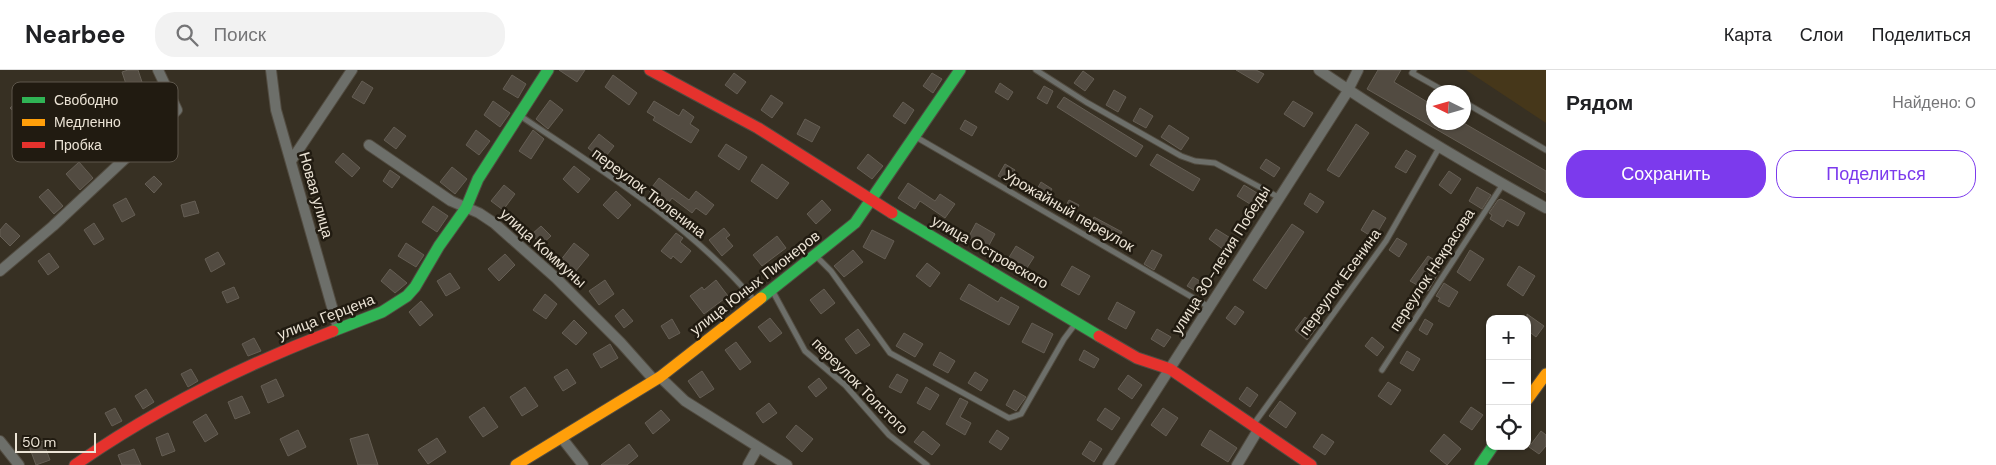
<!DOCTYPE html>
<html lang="ru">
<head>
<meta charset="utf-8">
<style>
  :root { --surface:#fff; --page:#f2f2f2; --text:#202124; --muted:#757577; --line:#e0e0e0; --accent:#7c3aed }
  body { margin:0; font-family:"DM Sans",sans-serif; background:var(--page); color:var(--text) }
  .controls { position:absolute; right:15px; bottom:15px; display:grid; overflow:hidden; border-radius:10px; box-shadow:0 1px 4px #0004 }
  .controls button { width:45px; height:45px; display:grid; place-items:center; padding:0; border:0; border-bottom:1px solid var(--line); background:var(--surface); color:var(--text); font:25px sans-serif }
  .compass { position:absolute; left:1426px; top:15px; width:45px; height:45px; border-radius:50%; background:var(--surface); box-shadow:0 1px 4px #0004; rotate:275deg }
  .scale { position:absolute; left:15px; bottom:12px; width:81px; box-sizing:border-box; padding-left:5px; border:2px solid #ece4d6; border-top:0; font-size:14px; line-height:18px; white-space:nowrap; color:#ece4d6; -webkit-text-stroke:4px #211b11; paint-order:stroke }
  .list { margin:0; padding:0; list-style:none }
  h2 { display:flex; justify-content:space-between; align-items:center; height:65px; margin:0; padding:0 20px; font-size:21px }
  h2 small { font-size:16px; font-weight:400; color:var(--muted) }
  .actions { display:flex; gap:10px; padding:15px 20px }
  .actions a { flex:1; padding:11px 0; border:1px solid var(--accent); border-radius:20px; text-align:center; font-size:18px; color:var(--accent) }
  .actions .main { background:var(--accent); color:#fff }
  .icon { flex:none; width:28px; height:28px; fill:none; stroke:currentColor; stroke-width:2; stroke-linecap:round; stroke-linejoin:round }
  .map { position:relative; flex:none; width:1546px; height:395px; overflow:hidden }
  header { display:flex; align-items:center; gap:30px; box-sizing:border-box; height:70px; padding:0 25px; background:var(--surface); border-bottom:1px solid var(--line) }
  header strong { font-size:24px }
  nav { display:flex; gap:28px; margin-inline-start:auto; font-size:18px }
  .search { width:350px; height:45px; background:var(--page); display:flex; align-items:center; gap:12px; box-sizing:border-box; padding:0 18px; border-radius:20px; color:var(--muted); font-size:19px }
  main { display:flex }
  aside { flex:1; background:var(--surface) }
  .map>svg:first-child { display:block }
  .built { fill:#46371a }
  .building { fill:#524b41; stroke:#655e54 }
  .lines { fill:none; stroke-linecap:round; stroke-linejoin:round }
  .lane-casing { stroke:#524c41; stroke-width:7 }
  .street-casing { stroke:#524c41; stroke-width:12 }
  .fast-casing { stroke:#524c41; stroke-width:13 }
  .slow-casing { stroke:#524c41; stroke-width:13 }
  .jam-casing { stroke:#524c41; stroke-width:13 }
  .lane { stroke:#6d6f6a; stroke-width:5 }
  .street { stroke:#6d6f6a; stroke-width:10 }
  .fast { stroke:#30b455; stroke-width:11 }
  .slow { stroke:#ff9f0a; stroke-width:11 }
  .jam { stroke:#e5322d; stroke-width:11 }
  .labels { text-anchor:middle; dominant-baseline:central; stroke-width:5; stroke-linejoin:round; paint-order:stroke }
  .street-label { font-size:15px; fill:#ece4d6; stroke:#211b11 }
  .key { fill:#211b11; stroke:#5e574c; stroke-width:1 }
  .key-label { font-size:14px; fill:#ece4d6 }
</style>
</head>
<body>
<header>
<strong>Nearbee</strong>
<div class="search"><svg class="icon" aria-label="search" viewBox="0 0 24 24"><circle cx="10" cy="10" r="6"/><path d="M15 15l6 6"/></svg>Поиск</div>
<nav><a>Карта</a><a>Слои</a><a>Поделиться</a></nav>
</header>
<main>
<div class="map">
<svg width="1546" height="395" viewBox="0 0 1546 395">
  <rect width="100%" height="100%" fill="#373023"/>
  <path class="built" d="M1466 0H1546V53Z"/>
  <path class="building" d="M128 0H138L142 12 127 17 122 2Z
    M559 0H585L577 12Z
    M1236 0H1256L1264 4 1258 13Z
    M1378 0H1401L1394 12 1434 36V52H1462L1546 101V123L1367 19Z
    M1083 1 1094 9 1085 21 1074 13Z
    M734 3 746 12 737 24 725 15Z
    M932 3 942 9 933 23 923 16Z
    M512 5 526 14 518 28 503 19Z
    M613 5 637 23 629 35 605 17Z
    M362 11 373 18 364 34 352 27Z
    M1000 13 1013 22 1008 30 995 22Z
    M1044 16 1053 21 1047 34 1037 28Z
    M1114 20 1126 27 1118 42 1106 35Z
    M771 25 783 33 772 48 761 40Z
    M22 27 37 42 26 54 10 38Z
    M1064 27 1143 76 1136 87 1057 37Z
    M550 30 563 40 548 59 536 49Z
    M493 31 510 43 500 57 484 45Z
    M654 31 679 46 683 39 694 47 690 54 699 60 691 73 653 50 655 47 647 42Z
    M1293 31 1313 43 1304 57 1284 44Z
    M903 32 914 40 905 54 893 46Z
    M1140 38 1153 46 1146 58 1133 51Z
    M805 49 820 57 812 72 797 64Z
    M965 50 977 57 972 66 960 59Z
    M1356 54 1369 63 1339 107 1327 100Z
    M1169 55 1189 68 1181 80 1161 67Z
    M394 57 406 66 396 79 384 70Z
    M476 60 490 71 479 85 466 75Z
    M533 60 544 69 531 89 519 81Z
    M599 64 614 76 603 90 588 78Z
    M726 74 747 87 739 100 718 86Z
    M1406 80 1416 86 1406 103 1395 97Z
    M343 83 360 98 352 107 335 92Z
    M868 84 883 96 872 109 857 98Z
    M1157 84 1200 109 1193 121 1150 95Z
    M1266 89 1280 98 1274 107 1260 98Z
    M79 92 93 108 80 120 66 104Z
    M762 94 789 113 777 129 751 111Z
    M1005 94 1015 100 1008 111 998 106Z
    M574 96 590 109 578 123 563 109Z
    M452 97 467 109 455 124 440 112Z
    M390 100 400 107 392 118 383 111Z
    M1449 101 1461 109 1451 124 1439 115Z
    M154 106 162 114 154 123 145 114Z
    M659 108 689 130 696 121 714 135 706 145 696 138 692 143 672 128 667 135 649 121Z
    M1041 112 1052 119 1043 133 1033 126Z
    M908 113 935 131 940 124 955 134 945 148 920 131 915 139 898 128Z
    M504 115 515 124 503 140 491 131Z
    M1244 115 1262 126 1255 137 1237 126Z
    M1477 117 1491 125 1482 139 1469 131Z
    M48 119 63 136 54 144 39 127Z
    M616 121 631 135 618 149 603 135Z
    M1310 123 1324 132 1317 143 1304 134Z
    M126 128 135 145 122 152 113 135Z
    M1501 129 1525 143 1518 156 1507 150 1503 157 1490 149 1492 145 1489 143 1498 130Z
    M822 130 831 140 816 154 807 144Z
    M1069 130 1079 135 1072 148 1062 143Z
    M195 131 199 143 184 147 181 135Z
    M433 136 448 146 437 162 422 152Z
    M1373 140 1386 148 1374 168 1361 160Z
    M1094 147 1122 162 1116 172 1089 158Z
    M6 153 20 166 10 176 0 166V160Z
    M94 153 104 169 94 175 84 160Z
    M976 153 995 164 987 179 968 168Z
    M1292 154 1304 162 1266 219 1253 210Z
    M541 156 551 166 541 175 532 164Z
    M724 158 730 165 726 168 733 176 722 186 709 170Z
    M1216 159 1232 169 1224 180 1209 169Z
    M872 160 894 171 885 189 863 177Z
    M676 163 683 168 680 172 691 181 681 193 673 186 671 189 661 181Z
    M777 166 786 178 762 196 753 185Z
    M1397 168 1407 174 1399 187 1389 180Z
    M406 173 424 185 416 197 398 186Z
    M574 173 589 185 575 202 560 191Z
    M1016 176 1034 187 1025 201 1008 189Z
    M853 180 863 192 844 207 834 196Z
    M1152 180 1162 185 1154 200 1144 194Z
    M1470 180 1484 189 1470 211 1457 202Z
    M218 182 225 194 211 202 205 189Z
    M49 183 59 197 48 205 38 191Z
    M505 184 515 195 499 211 488 199Z
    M1428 186 1443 195 1428 221 1410 211Z
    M927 193 940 203 930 217 916 206Z
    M1072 196 1090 206 1079 225 1061 215Z
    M1519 196 1535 206 1523 226 1507 215Z
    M390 199 407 213 395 223 381 211Z
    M450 203 460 218 446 226 437 211Z
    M1193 207 1205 214 1199 223 1187 216Z
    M605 210 614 224 599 235 589 221Z
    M716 210 728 226 704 244 690 226 702 217 704 220Z
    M1444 213 1458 222 1449 237 1438 231 1440 228 1436 226Z
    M969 214 998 232 1001 227 1019 237 1009 255 960 229Z
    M234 217 239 228 227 233 222 222Z
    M824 219 835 233 821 244 810 230Z
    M545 224 557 234 546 249 533 240Z
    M421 231 433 245 420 256 409 242Z
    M1117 232 1135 242 1126 259 1108 249Z
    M1235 236 1244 242 1235 255 1226 248Z
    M623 239 633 251 624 258 615 246Z
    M1527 244 1544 256 1536 267 1527 260Z
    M1305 247 1317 257 1307 270 1295 260Z
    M770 248 782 263 770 272 758 257Z
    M672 249 680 263 669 269 661 256Z
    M1425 249 1433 254 1427 265 1419 260Z
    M574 250 587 263 576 275 562 263Z
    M1032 253 1053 264 1044 283 1022 272Z
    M858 259 870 275 856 284 845 269Z
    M1157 259 1171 267 1164 277 1151 269Z
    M904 263 923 274 915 287 896 276Z
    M1372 267 1384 277 1377 286 1365 276Z
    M254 268 261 281 248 286 242 274Z
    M736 272 751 292 740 300 725 280Z
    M610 274 618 288 601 298 593 284Z
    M1084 280 1099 289 1094 298 1079 290Z
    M1407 281 1420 289 1413 301 1400 293Z
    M940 282 955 291 948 303 933 295Z
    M191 299 198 311 188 317 181 304Z
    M567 299 576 313 563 321 554 307Z
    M702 301 714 319 700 328 688 311Z
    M975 302 988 310 981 321 968 313Z
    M897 304 908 310 901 323 889 317Z
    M1128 305 1142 315 1132 329 1118 319Z
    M819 308 827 318 816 327 808 317Z
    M276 309 284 326 268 333 261 316Z
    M1388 312 1401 320 1391 335 1378 326Z
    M525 317 538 336 522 346 510 327Z
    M926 317 939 325 930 340 917 333Z
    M1247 317 1258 325 1250 337 1239 329Z
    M146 319 154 332 143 339 135 326Z
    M1014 320 1026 327 1016 341 1006 335Z
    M242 326 250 343 235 349 228 332Z
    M960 328 968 332 960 347 971 353 965 365 946 354Z
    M1280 331 1296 343 1286 358 1269 346Z
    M769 333 777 343 763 353 756 343Z
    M484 337 498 357 483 367 469 347Z
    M1471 337 1483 345 1472 360 1460 352Z
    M115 338 122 351 112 356 105 343Z
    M1105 338 1120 348 1112 360 1097 350Z
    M1163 338 1178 348 1166 366 1151 355Z
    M661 340 670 350 653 364 645 353Z
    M206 344 218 364 205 372 193 352Z
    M796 355 813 369 802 382 786 367Z
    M298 360 306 377 288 386 280 369Z
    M997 360 1009 368 1001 380 989 372Z
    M1210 360 1237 378 1228 392 1201 375Z
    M923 361 940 375 932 385 914 372Z
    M1541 361 1546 365V376L1539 384 1529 377Z
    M168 363 175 381 162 386 156 368Z
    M368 364 378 395H358L350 369Z
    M1322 364 1334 372 1325 385 1313 377Z
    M1444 364 1461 379 1447 395 1430 381Z
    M437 368 446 382 428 394 418 380Z
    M43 371 50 390 36 395 29 376Z
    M1090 371 1102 379 1094 392 1082 384Z
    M629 374 638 386 627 395H601Z
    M134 379 141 395H122L118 385Z"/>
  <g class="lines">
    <defs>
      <path id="lane" d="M1036 0 1086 32 1181 86 1195 91 1215 93 1278 127
        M1414 0 1412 3 1446 22
        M1464 32 1546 80
        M519 45C602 101 690 154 755 231
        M916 67 1209 237
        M815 185 831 201 890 283 1009 348 1021 344 1064 269 1076 253
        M772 220 805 281 845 315 889 365 927 395
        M1382 300 1503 114
        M1253 355 1386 171 1439 78"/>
      <path id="street" d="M271 0 276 40 338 258
        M1319 0C1392 50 1468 95 1546 138
        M369 75 451 131 479 143 494 153 556 208 621 273 654 310
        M291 91 352 0
        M0 201 53 156 177 40 158 0
        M660 307 685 331 787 395
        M561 367 583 395
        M0 371 19 395
        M748 395 758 377
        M1108 395 1346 24 1358 0
        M1237 395 1258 360"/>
      <path id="fast" d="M892 143 1099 266
        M761 228 855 153 960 0
        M333 261 382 242 407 226 415 217 439 176 466 138 478 109 548 0
        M1480 395 1493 376"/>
      <path id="slow" d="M1527 330 1546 304
        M516 395 660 307 761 228"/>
      <path id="jam" d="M650 0 758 58 892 143
        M1099 266 1137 288 1170 299 1311 395
        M75 395C155 339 242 296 333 261"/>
    </defs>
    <use href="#lane" class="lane-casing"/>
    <use href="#street" class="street-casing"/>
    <use href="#fast" class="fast-casing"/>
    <use href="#slow" class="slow-casing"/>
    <use href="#jam" class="jam-casing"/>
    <use href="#lane" class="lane"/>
    <use href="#street" class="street"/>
    <use href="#fast" class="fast"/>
    <use href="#slow" class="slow"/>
    <use href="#jam" class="jam"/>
  </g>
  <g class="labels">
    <g class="street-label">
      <text transform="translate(649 123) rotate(37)">переулок Тюленина</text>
      <text transform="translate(316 125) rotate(74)">Новая улица</text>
      <text transform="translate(1069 141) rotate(30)">Урожайный переулок</text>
      <text transform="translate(543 178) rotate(42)">улица Коммуны</text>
      <text transform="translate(990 182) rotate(30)">улица Островского</text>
      <text transform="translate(1221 190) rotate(-58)">улица 30-летия Победы</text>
      <text transform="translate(1432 200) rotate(-57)">переулок Некрасова</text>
      <text transform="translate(1340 212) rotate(-54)">переулок Есенина</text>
      <text transform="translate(755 213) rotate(-38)">улица Юных Пионеров</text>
      <text transform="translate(326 247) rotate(-21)">улица Герцена</text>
      <text transform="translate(860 316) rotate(45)">переулок Толстого</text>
    </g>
  </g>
  <rect x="12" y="12" width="166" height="80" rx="8" class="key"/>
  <rect x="22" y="27" width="23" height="6" fill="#30b455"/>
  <rect x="22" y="49" width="23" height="7" fill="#ff9f0a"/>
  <rect x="22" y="72" width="23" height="6" fill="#e5322d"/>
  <g class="key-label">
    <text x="54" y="35">Свободно</text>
    <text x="54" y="57">Медленно</text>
    <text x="54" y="80">Пробка</text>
  </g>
</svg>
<div class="controls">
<button>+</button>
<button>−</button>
<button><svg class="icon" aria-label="locate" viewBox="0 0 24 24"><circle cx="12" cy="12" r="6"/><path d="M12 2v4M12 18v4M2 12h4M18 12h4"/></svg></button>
</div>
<svg class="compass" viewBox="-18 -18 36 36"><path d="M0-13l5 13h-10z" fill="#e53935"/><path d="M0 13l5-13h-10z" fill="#757577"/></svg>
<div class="scale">50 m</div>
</div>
<aside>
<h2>Рядом<small>Найдено: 0</small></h2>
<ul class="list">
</ul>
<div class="actions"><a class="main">Сохранить</a><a>Поделиться</a></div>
</aside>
</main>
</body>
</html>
